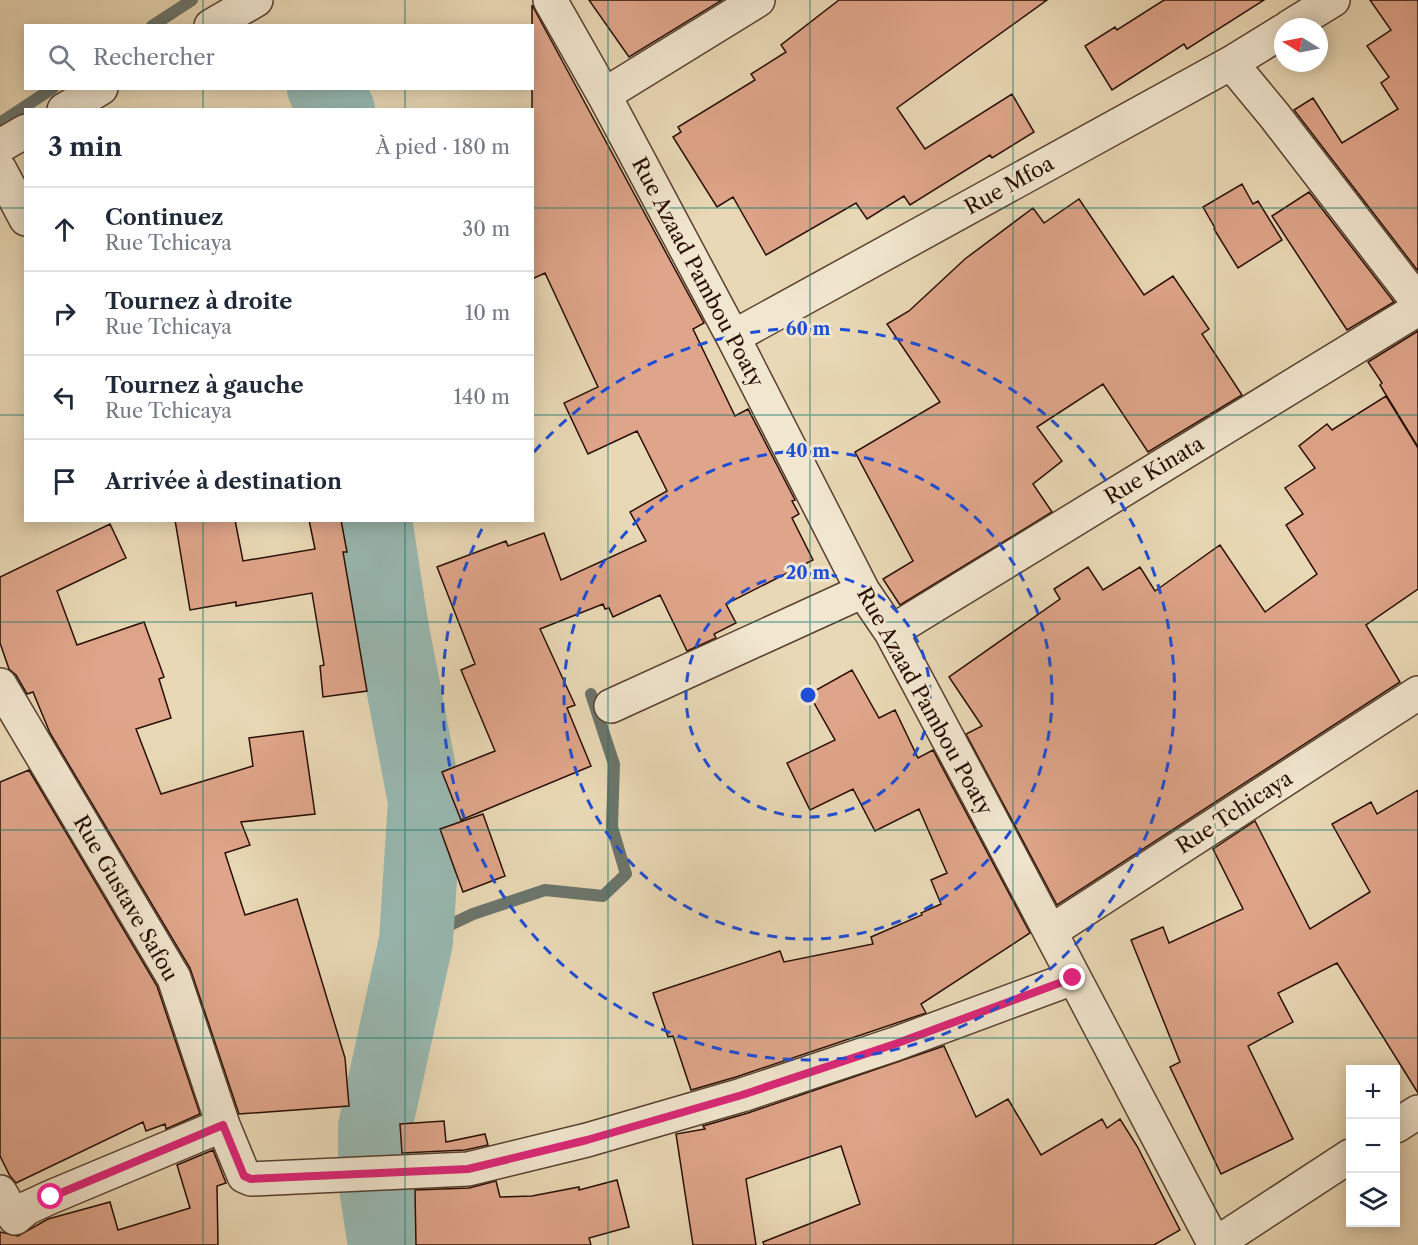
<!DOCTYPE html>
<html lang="fr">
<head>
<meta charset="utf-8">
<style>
  :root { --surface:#fff; --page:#f2f2f3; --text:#1f2937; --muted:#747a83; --line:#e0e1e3 }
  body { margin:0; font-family:"Libre Caslon Text",serif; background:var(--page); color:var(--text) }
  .controls { position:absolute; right:18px; bottom:18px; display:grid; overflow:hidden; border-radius:0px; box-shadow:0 3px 15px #0003 }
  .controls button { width:54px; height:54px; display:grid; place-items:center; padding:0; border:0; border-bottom:2px solid var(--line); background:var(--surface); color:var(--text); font:30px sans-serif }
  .compass { position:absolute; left:1274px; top:18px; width:54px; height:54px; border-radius:50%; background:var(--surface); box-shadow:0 3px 15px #0003; rotate:280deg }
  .stop { position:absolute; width:18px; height:18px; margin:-14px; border:4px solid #db2777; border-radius:50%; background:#fff }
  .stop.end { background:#db2777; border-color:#fff; box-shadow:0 2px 6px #0008 }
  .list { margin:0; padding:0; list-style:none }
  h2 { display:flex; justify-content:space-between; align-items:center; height:78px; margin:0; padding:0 24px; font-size:26px }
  h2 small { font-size:20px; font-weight:400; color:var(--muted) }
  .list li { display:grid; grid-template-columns:39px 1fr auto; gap:18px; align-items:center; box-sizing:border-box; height:84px; padding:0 24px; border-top:2px solid var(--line) }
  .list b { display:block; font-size:22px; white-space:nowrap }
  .list p { margin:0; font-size:20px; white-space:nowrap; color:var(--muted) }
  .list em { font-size:20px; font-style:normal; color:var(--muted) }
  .icon { flex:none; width:33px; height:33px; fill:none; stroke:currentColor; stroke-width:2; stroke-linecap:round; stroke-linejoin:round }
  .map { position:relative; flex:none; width:1418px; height:1245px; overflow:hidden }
  .search { position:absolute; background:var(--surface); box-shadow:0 3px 15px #0003; left:24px; top:24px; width:510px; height:66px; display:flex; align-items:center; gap:15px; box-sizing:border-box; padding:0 21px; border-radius:0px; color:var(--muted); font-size:22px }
  .panel { position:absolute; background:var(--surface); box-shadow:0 3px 15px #0003; left:24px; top:108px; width:510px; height:414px; border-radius:0px }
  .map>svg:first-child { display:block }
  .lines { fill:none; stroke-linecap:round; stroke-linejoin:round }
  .stream { stroke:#6b756c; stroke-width:12 }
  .river { stroke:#98b9b2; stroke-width:74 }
  .building { fill:#dfa58a; stroke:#280e02; stroke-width:1.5 }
  .minor-casing { stroke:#58402f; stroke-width:36 }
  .minor { stroke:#f1e6cf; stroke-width:33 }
  .route { stroke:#db2777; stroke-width:8 }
  .grid { fill:none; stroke:#0f766e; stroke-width:1.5; stroke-opacity:0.55 }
  .ring { fill:none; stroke:#1d4ed8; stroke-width:3; stroke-dasharray:10 8 }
  .labels { text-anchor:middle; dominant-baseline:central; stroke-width:6; stroke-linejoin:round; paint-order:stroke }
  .street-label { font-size:21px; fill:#280e02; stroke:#f1e6cf }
  .centre { fill:#1d4ed8; stroke:#f1e6cf; stroke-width:3 }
  .ring-label { font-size:18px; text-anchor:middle; font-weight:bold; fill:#1d4ed8; stroke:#f1e6cf; stroke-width:6; stroke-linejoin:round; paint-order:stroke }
</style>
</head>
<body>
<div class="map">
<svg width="1418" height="1245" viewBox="0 0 1418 1245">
  <rect width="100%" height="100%" fill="#e9d8b5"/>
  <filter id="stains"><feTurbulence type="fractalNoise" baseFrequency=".00333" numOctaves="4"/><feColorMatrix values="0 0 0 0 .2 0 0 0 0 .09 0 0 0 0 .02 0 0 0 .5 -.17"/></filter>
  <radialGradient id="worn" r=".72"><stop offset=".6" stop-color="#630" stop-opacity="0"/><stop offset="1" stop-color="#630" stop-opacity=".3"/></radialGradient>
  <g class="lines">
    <path class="stream" d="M152 26 192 0
      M0 123 53 88
      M416 941 473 914 545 890 603 896 626 874 612 827 614 764 591 694"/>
    <path class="river" d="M324 88 338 110
      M375 1160V1127L416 941 425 801 391 624 375 520
      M376 1187 385 1245"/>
  </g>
  <path class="building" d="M589 0H722L629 57Z
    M839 0H1047L897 108 925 149 1012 94 1034 132 992 158 990 155 910 205 904 196 867 219 856 203 766 255 733 197 717 207 673 137 681 132 678 127 755 80 751 74 786 52 781 45Z
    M1164 0H1264L1187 49 1184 44 1112 90 1085 46 1115 27 1117 30Z
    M1370 0H1418V271L1294 110 1313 98 1342 143 1398 109 1381 83 1389 77 1367 46 1391 30Z
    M532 5 704 323 693 329 735 416 748 409 795 500 792 501 799 514 792 518 813 560 726 604 736 623 714 634 716 638 687 651 660 595 613 617 609 608 605 609 603 604 540 629 575 705 567 708 591 766 461 820 442 772 495 751 461 670 475 664 437 567 506 541 508 546 544 533 561 580 646 541 630 512 667 491 637 431 588 454 564 403 598 387 545 273 532 279Z
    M1242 184 1253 204 1258 201 1282 240 1238 268 1214 229 1215 228 1203 207Z
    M1309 192 1394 302 1347 330 1272 216Z
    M1079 199 1144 295 1173 276 1209 329 1202 334 1242 395 1148 452 1103 384 1037 427 1062 461 1033 484 1052 512 900 605 883 579 913 561 855 452 940 402 887 324 909 311 965 259 1033 208 1044 223Z
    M1418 331V447L1380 385 1382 383 1368 362Z
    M1386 396 1418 448V589L1366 625 1400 682 1057 905 966 734 982 726 949 677 1060 599 1054 589 1088 567 1103 590 1140 567 1155 591 1220 545 1265 612 1317 574 1286 525 1303 514 1285 488 1315 468 1299 446 1327 424 1332 430Z
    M175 520H235L243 561 315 549 309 520H341L347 552H343L367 691 323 697 320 666 324 665 312 593 236 606V602L190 610Z
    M110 524 126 558 57 591 77 645 144 622 164 677 159 679 171 718 136 729 161 794 253 766 249 738 303 731 315 814 241 822 250 845 225 853 245 915 297 899 345 1058 349 1106 239 1114 190 968 50 733 33 692 27 694 16 675 9 669 0 643V577Z
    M852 670 879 718 895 710 918 758 933 750 1030 933 921 1004 926 1013 736 1077 691 1090 673 1036 668 1037 653 993 780 951 784 962 873 944 871 937 922 915 921 913 941 904 931 880 947 873 919 809 875 831 853 789 810 810 787 763 835 740 809 694Z
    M29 770 157 986 200 1114 166 1129 165 1124 146 1131 143 1122 16 1183 10 1176 0 1156V782Z
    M1418 790V1093L1337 963 1278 993 1293 1022 1248 1046 1293 1139 1221 1174 1170 1067 1180 1062 1131 940 1163 927 1169 943 1243 909 1213 849 1255 821 1310 929 1370 892 1332 824 1371 802 1377 814Z
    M483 814 505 876 463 892 440 829Z
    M944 1046 976 1117 1008 1099 1041 1155 1102 1119 1107 1128 1120 1119 1137 1146 1180 1230 1154 1245H764L763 1242 860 1204 841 1146 746 1179 756 1245H693L676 1134 705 1129 703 1126 748 1113Z
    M444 1121 446 1142 485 1134 488 1145 465 1150 402 1153 400 1124Z
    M213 1150 226 1183 217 1186 218 1245H0V1232L18 1236 48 1219 110 1202 118 1230 190 1208 177 1165Z
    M617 1180 629 1227 589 1238 591 1245H416L415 1190 469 1188 496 1181 500 1197 532 1196 579 1187V1190Z"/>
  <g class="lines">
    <defs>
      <path id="minor" d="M550 0 604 95 733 337 863 591 891 632 978 795 1215 1245
        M211 26 256 0
        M1289 27 1333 0
        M1231 63 1274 115 1418 302
        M604 95 758 0
        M64 110 101 88
        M0 146 26 131
        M0 170 26 219
        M733 337 1231 63 1283 31
        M891 632 1418 309
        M0 685 174 978 223 1125
        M611 706 863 591
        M1050 932 1418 693
        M1396 1126 1418 1112
        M0 1192 15 1218 27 1208 51 1197 223 1125 244 1176 251 1179 468 1169 587 1140 742 1095 895 1044 1073 978
        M1214 1245 1350 1156"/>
    </defs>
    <use href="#minor" class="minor-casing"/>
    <use href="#minor" class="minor"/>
  </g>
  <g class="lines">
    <path class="route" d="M51 1197 223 1125 244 1176 251 1179 468 1169 587 1140 742 1095 895 1044 1073 978"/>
  </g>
  <path class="grid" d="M203 0V26M405 0V26M608 0V1245M810 0V1245M1013 0V1245M1215 0V1245M203 88V110M405 88V110M0 208H26M532 208H1418M0 415H26M532 415H1418M203 520V1245M405 520V1245M0 622H1418M0 830H1418M0 1038H1418"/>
  <g class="ring">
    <circle cx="808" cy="695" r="122"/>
    <circle cx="808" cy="695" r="244"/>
    <path d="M534 452A366 366 0 1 1 485 523"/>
  </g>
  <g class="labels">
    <g class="street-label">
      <text transform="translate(1009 185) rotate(-29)">Rue Mfoa</text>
      <text transform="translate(698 272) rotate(62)">Rue Azaad Pambou Poaty</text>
      <text transform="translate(1154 470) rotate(-31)">Rue Kinata</text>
      <text transform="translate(925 701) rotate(61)">Rue Azaad Pambou Poaty</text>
      <text transform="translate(1234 812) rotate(-33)">Rue Tchicaya</text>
      <text transform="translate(126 898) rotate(60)">Rue Gustave Safou</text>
    </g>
  </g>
  <circle cx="808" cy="695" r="9" class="centre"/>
  <g class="ring-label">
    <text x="808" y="335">60 m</text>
    <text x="808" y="457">40 m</text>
    <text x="808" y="579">20 m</text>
  </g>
  <rect width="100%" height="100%" filter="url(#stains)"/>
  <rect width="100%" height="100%" fill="url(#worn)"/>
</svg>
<div class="controls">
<button>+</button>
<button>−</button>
<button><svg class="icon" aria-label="layers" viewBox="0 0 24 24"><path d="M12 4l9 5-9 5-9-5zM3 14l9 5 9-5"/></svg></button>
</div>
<svg class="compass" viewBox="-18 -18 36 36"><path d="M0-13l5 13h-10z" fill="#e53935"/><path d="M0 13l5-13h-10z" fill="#747a83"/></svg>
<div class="stop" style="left:51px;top:1197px"></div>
<div class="stop end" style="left:1073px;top:978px"></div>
<div class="search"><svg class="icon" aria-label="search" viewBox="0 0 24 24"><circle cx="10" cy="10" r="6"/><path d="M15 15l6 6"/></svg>Rechercher</div>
<section class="panel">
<h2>3 min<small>À pied · 180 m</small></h2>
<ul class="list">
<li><svg class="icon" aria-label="ahead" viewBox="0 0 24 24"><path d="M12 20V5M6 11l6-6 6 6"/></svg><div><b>Continuez</b><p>Rue Tchicaya</p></div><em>30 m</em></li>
<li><svg class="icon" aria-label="right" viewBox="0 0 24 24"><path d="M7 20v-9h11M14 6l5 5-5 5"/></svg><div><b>Tournez à droite</b><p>Rue Tchicaya</p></div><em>10 m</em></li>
<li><svg class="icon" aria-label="left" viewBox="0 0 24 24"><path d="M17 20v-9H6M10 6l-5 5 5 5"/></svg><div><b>Tournez à gauche</b><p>Rue Tchicaya</p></div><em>140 m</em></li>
<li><svg class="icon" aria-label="arrive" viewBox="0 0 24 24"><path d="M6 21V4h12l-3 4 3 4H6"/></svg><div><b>Arrivée à destination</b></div></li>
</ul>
</section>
</div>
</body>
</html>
